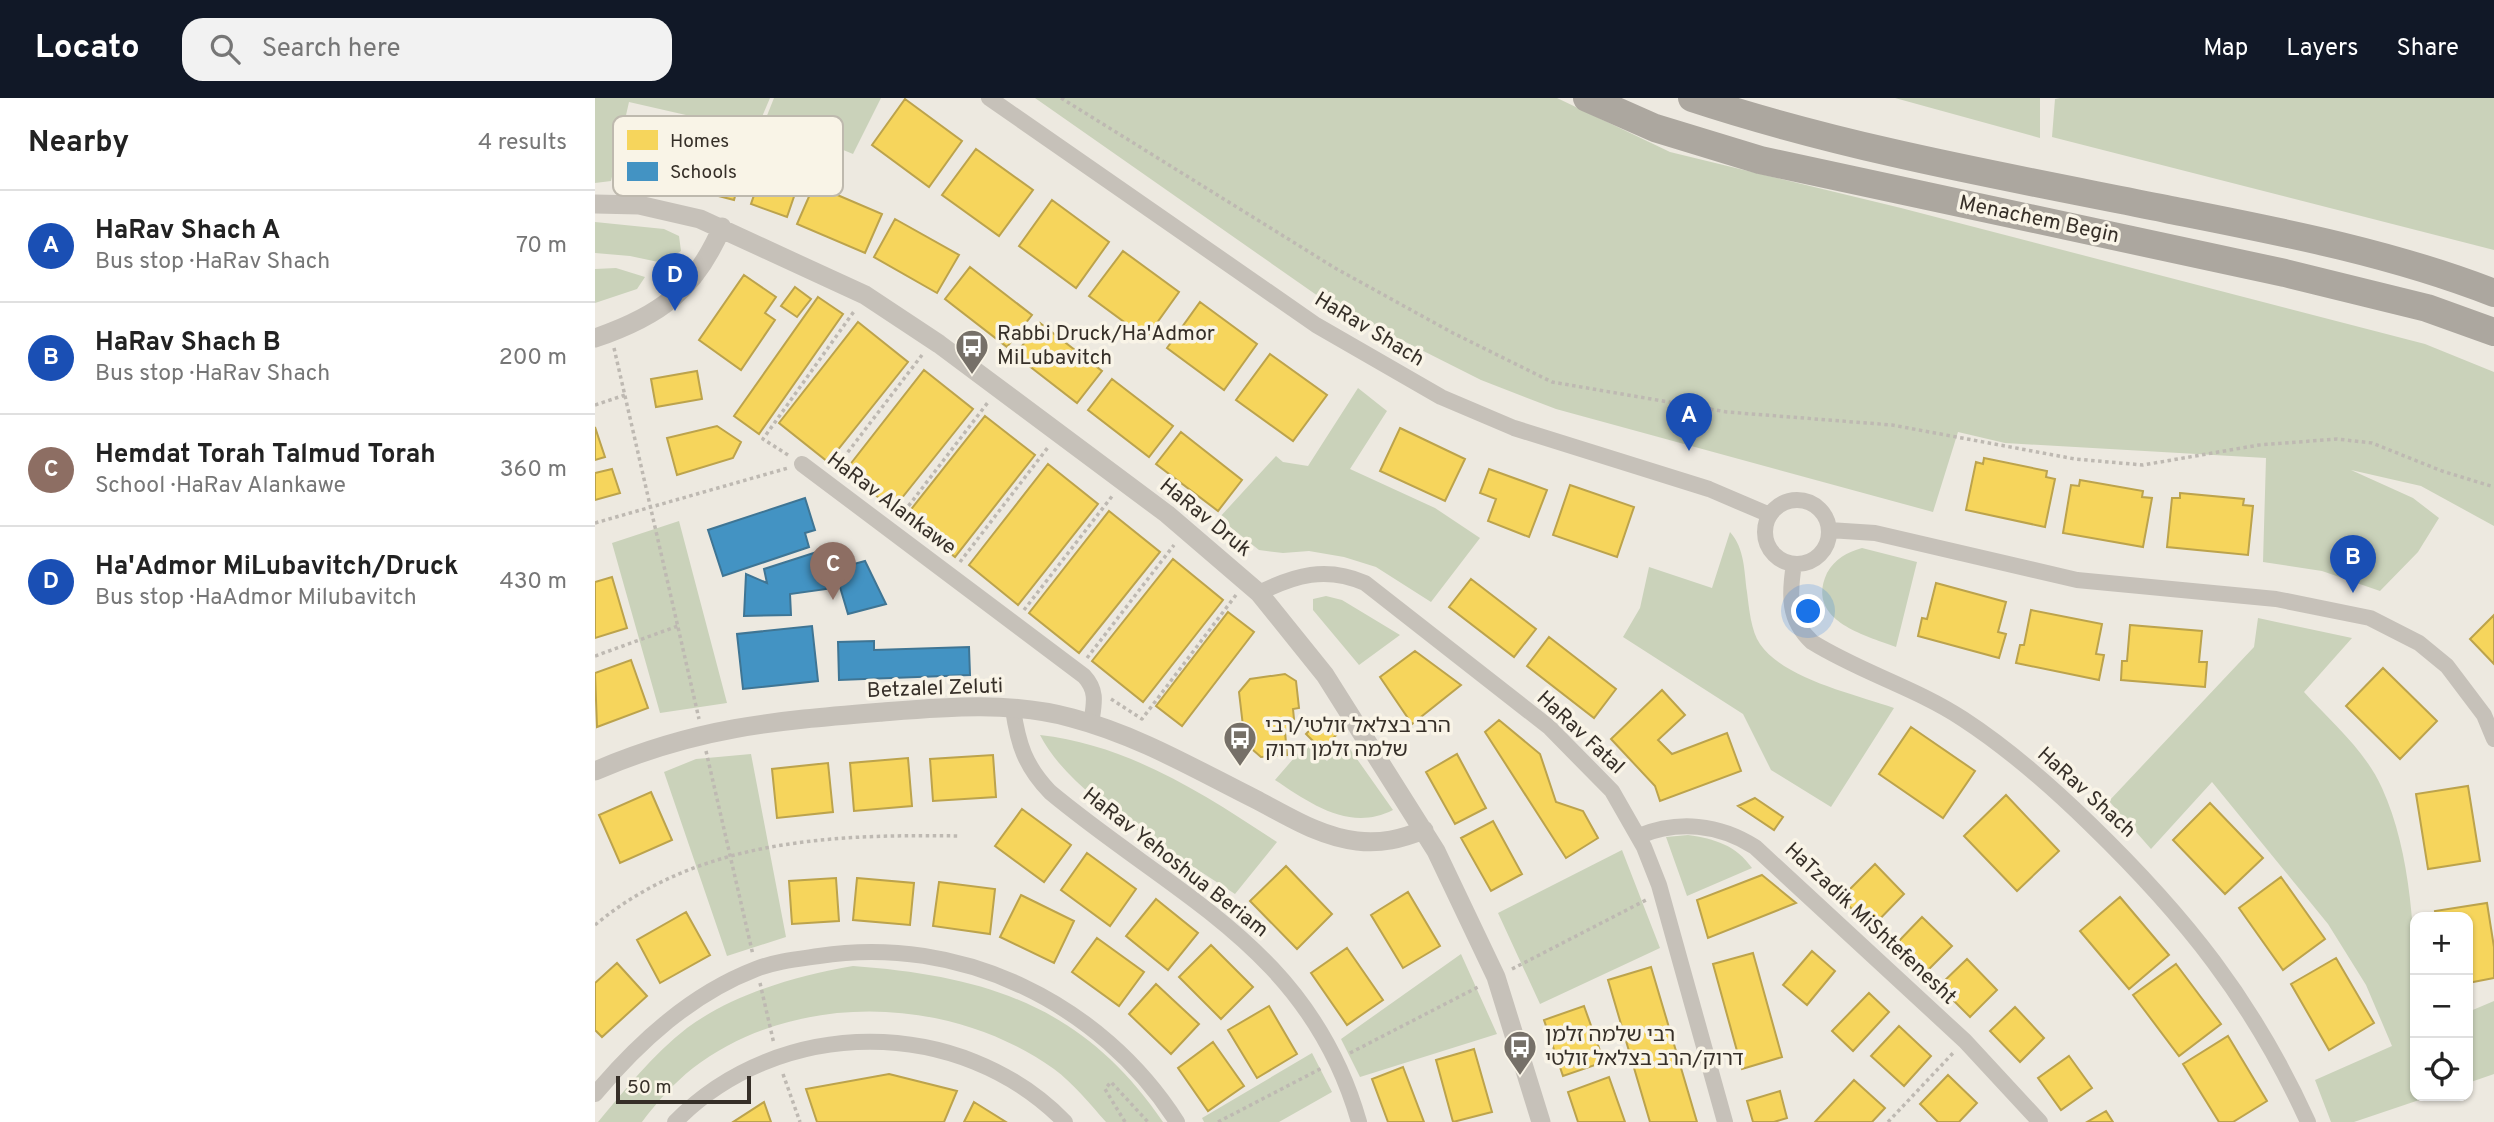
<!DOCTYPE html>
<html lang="en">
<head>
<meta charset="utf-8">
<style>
  :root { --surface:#fff; --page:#f2f2f2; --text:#222; --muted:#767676; --line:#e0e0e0; --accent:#111827 }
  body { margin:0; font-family:Overpass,"Noto Sans Hebrew",sans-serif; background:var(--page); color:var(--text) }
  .controls { position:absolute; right:21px; bottom:21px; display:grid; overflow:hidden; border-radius:14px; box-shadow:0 2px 5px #0004 }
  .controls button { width:63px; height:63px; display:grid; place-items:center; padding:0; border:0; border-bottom:2px solid var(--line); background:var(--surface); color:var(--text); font:35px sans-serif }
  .scale { position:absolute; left:21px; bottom:18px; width:135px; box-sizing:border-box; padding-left:7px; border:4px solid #362f28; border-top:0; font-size:19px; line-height:24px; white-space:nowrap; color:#362f28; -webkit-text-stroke:5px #f9f4e7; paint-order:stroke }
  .you { position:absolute; left:1214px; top:514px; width:24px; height:24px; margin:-18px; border:5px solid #fff; border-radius:50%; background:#1a73e8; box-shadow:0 0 0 10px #1a73e833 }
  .badge { display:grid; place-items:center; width:46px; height:46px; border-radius:50%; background:var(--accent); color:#fff; font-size:23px; font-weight:700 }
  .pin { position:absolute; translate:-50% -58px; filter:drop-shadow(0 2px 4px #0008) }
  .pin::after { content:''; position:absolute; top:37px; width:24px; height:21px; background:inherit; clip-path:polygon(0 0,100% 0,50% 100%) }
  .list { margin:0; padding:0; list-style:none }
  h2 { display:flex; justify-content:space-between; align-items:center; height:91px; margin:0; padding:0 28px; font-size:30px }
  h2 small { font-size:23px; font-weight:400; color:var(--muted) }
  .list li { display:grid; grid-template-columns:46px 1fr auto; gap:21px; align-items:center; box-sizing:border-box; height:112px; padding:0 28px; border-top:2px solid var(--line) }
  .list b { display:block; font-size:26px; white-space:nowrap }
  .list p { margin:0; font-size:23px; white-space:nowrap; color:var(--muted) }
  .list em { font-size:23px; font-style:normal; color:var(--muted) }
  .icon { flex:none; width:38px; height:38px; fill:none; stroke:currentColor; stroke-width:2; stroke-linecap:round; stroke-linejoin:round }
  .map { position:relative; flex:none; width:1899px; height:1024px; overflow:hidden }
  header { display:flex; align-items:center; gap:42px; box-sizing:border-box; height:98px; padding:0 35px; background:var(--accent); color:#fff }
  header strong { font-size:33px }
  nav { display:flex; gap:38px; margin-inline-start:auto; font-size:24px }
  .search { width:490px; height:63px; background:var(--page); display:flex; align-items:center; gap:18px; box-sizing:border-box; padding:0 24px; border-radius:21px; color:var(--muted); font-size:26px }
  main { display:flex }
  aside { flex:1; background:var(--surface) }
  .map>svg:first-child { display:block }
  .green { fill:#cad2ba }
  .homes { fill:#f6d55c; stroke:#bca34c; stroke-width:2 }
  .schools { fill:#4393c3; stroke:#3f7594; stroke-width:2 }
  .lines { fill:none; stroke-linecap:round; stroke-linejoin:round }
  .path { stroke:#beb9b2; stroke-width:3.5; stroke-dasharray:3.5 3.5; stroke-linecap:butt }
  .minor { stroke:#c6c1b9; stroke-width:16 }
  .tertiary { stroke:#c6c1b9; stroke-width:19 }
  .motorway { stroke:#aca79f; stroke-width:28 }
  .labels { text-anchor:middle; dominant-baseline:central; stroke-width:7; stroke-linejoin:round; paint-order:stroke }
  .street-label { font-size:21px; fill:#362f28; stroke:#f9f4e7 }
  .poi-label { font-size:21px; fill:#362f28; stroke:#f9f4e7; text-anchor:start }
  .key { fill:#f9f4e7; stroke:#beb9ae; stroke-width:2 }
  .key-label { font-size:19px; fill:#362f28 }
</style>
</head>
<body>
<header>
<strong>Locato</strong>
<div class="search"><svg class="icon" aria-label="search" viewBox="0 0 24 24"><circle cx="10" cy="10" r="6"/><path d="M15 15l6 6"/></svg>Search here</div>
<nav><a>Map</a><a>Layers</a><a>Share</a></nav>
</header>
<main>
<aside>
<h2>Nearby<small>4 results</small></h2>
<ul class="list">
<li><span class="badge" style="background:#1a4fb4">A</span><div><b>HaRav Shach A</b><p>Bus stop · HaRav Shach</p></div><em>70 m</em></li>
<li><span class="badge" style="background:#1a4fb4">B</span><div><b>HaRav Shach B</b><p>Bus stop · HaRav Shach</p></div><em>200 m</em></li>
<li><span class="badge" style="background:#8d6e63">C</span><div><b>Hemdat Torah Talmud Torah</b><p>School · HaRav Alankawe</p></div><em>360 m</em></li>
<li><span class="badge" style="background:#1a4fb4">D</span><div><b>Ha'Admor MiLubavitch/Druck</b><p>Bus stop · HaAdmor Milubavitch</p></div><em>430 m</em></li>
</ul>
</aside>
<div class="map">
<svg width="1899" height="1024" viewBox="0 0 1899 1024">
  <rect width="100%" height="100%" fill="#ede9e0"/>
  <path class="green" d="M0 0H175L161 33 34 4 16 83 0 85Z
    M179 0H286L258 56 171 20Z
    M440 0H962L1075 54 1306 110 1830 246 1899 274V428L1826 388 1756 372 1818 400 1844 420 1823 454 1785 493 1727 473 1668 464 1671 360 1410 345 1363 334 1338 414 961 311 886 282 733 205Z
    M1300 0H1445V40Z
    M1465 0H1899V152L1457 39 1460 1Z
    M0 124 69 131 84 138 86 153 68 165 35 158 0 155Z
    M21 170 50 179 42 191 0 205V171Z
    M763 290 792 313 755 371 840 410 885 440 836 504 781 469 749 459 714 453 688 455 664 452 624 420 681 358 688 364 713 368Z
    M84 423 132 605 65 615 17 445Z
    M1135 434C1150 451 1149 473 1152 494 1154 510 1156 533 1165 546 1189 581 1259 596 1299 610L1236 709 1176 672 1148 616 1028 539 1045 510 1054 469 1117 490Z
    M1267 450 1322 464 1301 549C1269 537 1210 522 1232 475 1240 461 1252 454 1267 450Z
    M731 498 747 502 805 537 764 567 718 512V501Z
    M1663 520 1757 540 1709 594C1736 624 1770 652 1787 690 1827 778 1820 902 1820 998H1836L1759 1024H1736L1720 982 1797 948 1771 887 1733 826 1617 684 1556 751 1514 703 1659 549Z
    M445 637C534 647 609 696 682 744L640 796C581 756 476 699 445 637Z
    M750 644 798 712C755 734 716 706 680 682L712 645 732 663Z
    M156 656 191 839 132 858 69 674 101 661Z
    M1093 737C1120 741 1141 747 1157 770L1092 798 1071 739Z
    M1027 752 1065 850 945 906 903 815Z
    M866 856 902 936 765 979 746 941Z
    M258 868C392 878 489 908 568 1024H511C495 1006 478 985 459 971 355 897 201 892 98 970 78 986 62 1004 47 1024H3C30 992 58 956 92 930 140 895 201 878 258 868Z
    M1899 903V976L1873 985V914Z
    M717 955 737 994 684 1024H609L607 1020Z"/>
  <path class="homes" d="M310 1 367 43 334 89 277 47Z
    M61 39 150 62 139 102 50 79Z
    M381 51 438 92 404 138 347 97Z
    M170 65 206 78 192 119 156 106Z
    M219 87 287 116 270 155 202 126Z
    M457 102 514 144 481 190 424 148Z
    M300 121 364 157 342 195 279 159Z
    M528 153 584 194 551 240 494 198Z
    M375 169 437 217 412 249 350 201Z
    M149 177 181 199 170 215 180 222 146 272 104 242Z
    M200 189 216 201 202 219 186 208Z
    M223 199 248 216 164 336 139 318Z
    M605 204 662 246 629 292 572 250Z
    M263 224 313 264 233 364 184 325Z
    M445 225 507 273 482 305 420 257Z
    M675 256 732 297 698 343 641 302Z
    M329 272 378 311 298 411 250 373Z
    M102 273 107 301 61 309 56 281Z
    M517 281 578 328 554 359 493 312Z
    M390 318 440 357 360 459 310 419Z
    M122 328 146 344 138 360 82 377 72 340Z
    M0 329 10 359 0 362Z
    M805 330 870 361 850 403 785 373Z
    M586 334 647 382 623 413 561 366Z
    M1389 360 1452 373 1451 379 1460 381 1450 429 1371 412 1381 364 1388 366Z
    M453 366 503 406 423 507 374 467Z
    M17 371 25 395 0 402V375Z
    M894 371 952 392 934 439 893 423 901 401 885 395Z
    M1485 382 1548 393 1547 399 1557 400 1548 449 1468 435 1476 387 1484 388Z
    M975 387 1039 409 1022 459 958 437Z
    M1585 395 1649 401 1648 407 1658 408 1653 457 1572 449 1577 400H1585Z
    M514 413 565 454 484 555 434 515Z
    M578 461 628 502 548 604 497 563Z
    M17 479 32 530 0 540V484Z
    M876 481 941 531 919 559 854 509Z
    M1341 485 1411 504 1403 534 1411 536 1404 560 1323 538 1327 520 1332 521Z
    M1436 512 1507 526 1501 556 1509 557 1504 582 1421 565 1425 547H1429Z
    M633 514 659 534 587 628 561 608Z
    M1899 517V566L1875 541Z
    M1535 527 1607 533 1604 564H1612L1610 589 1526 582 1527 563H1532Z
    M954 539 1021 591 999 620 932 568Z
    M820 553 866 587 817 626 785 579Z
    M36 562 53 610 2 629 0 575Z
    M1788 570 1842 623 1805 661 1751 608Z
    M690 576 701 583 704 610 698 611 699 621 690 633 692 657 666 659 650 645 644 594 655 581Z
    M1067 592 1090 617 1063 642 1077 656 1132 635 1146 673 1065 703 1060 688 1016 641Z
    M729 617 745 633 727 652 711 636Z
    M904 622 945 656 961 704 988 713 1003 740 971 760 890 634Z
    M1316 629 1380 673 1348 720 1284 676Z
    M862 656 891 710 860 726 831 674Z
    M398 657 401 699 338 703 335 661Z
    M313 660 317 708 259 713 255 665Z
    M233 665 238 714 182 720 177 671Z
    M1873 688 1885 763 1833 771 1821 696Z
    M56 694 77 742 25 765 4 717Z
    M1411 697 1464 753 1422 793 1369 738Z
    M1160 700 1188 719 1179 732 1143 708Z
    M1615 705 1668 760 1630 796 1578 742Z
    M427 711 476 747 449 784 400 748Z
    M898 723 927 776 896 793 866 740Z
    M492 755 541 791 515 828 466 792Z
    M1280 766 1309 796 1276 830 1246 800Z
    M691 768 737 816 702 851 655 803Z
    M1167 777 1201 805 1113 840 1102 802Z
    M1686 779 1730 841 1688 872 1644 810Z
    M241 780 244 823 197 826 194 783Z
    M262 780 319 785 315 827 258 822Z
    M344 784 400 791 395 836 338 828Z
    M813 794 845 848 808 870 776 817Z
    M426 797 479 823 459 865 405 839Z
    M1525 799 1574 857 1534 891 1485 833Z
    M561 801 603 835 573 872 531 838Z
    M1892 805 1899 849V880L1873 885V819H1841L1840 813Z
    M91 814 115 857 65 885 42 842Z
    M1327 819 1357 848 1330 875 1301 846Z
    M502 840 549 874 524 908 477 874Z
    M616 847 658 889 626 921 584 879Z
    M752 850 788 902 752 927 716 875Z
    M1217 853 1240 873 1212 907 1188 887Z
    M1158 855 1187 959 1147 971 1118 866Z
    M1741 860 1779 925 1734 952 1696 886Z
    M1372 861 1402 892 1375 919 1344 888Z
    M22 865 52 898 7 939 0 932V885Z
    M1581 866 1626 926 1584 958 1538 897Z
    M1056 869 1081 953 1102 1024H1055L1013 882Z
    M561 886 604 926 576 956 534 916Z
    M1274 895 1294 914 1258 953 1237 933Z
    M674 908 702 956 662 980 633 932Z
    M989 908 1009 964 968 978 949 922Z
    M1420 909 1449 940 1425 964 1395 933Z
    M1304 928 1336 958 1309 988 1276 958Z
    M1633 938 1672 1003 1638 1024H1624L1588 966Z
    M618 944 649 988 613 1013 583 970Z
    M879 951 897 1014 858 1024 841 962Z
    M1474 958 1497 990 1466 1012 1443 980Z
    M808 969 829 1024H793L777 981Z
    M294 976 362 993 349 1024H222L211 991Z
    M1353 977 1382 1005 1364 1024H1343L1325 1006Z
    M1014 979 1030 1024H983L973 994Z
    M1259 982 1290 1010 1277 1024H1220Z
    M1185 993 1192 1020 1179 1024H1158L1152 1003Z
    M169 1004 176 1024H138Z
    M379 1004 411 1024H369Z
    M1511 1013 1518 1024H1492Z"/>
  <path class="schools" d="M210 400 220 432 210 435 214 449 128 478 113 432Z
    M231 451 237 472 270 463 291 506 253 516 245 489 195 496 196 517 149 518 151 476 172 485 169 471Z
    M217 528 223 583 148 591 142 536Z
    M279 543V552L374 549 375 577 244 582 243 544Z"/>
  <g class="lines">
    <path class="path" d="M466 0 740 170 856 234 957 284 1132 314 1297 327 1480 361 1548 367 1664 347 1742 341 1777 345 1847 373 1899 389
      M19 250 104 621
      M0 307 30 297
      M193 357 168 341 260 212
      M240 371 327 257
      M305 419 394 303
      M0 425 193 370
      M365 464 454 348
      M429 512 518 397
      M0 558 83 528
      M492 560 579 447
      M516 601 547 621 641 497
      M111 653 158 857
      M0 827C103 741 237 736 365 738
      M917 871 1053 801
      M165 885 179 946
      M755 955 885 888
      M188 976 205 1024
      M530 1024 510 991 516 984 553 1024
      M623 1024 727 970
      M1293 1024 1359 954"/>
    <path class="minor" d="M394 0 721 227 846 299 919 330 1114 391 1175 417
      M207 366 489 578C503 593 499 606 496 626
      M1170 434a32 32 0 1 1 64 0a32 32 0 1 1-64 0Z
      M1234 432 1280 435 1482 482 1681 501 1775 520 1824 545 1852 568 1889 617 1899 641
      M1199 466C1194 497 1193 522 1217 544 1265 574 1321 590 1368 621 1414 651 1456 688 1495 726 1590 818 1658 903 1713 1024
      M664 495C700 477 731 468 770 485L954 629 1017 693 1049 749 1064 787 1130 1024
      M418 611C423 646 430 668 455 694 581 799 715 851 764 1024
      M1044 738C1083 722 1124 726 1160 749L1370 943 1445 1024
      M0 996C44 944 96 896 161 871 181 863 203 861 224 858 365 836 506 905 582 1024
      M80 1024C185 917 365 917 470 1024"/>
    <path class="tertiary" d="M0 106 44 107 105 121 270 197 344 246 572 416 664 495 730 577 841 753 901 879 946 1024
      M0 240C65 218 100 192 127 129
      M0 673C102 629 179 623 288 614 350 609 415 603 477 620 542 637 600 671 660 701 693 718 725 739 762 743 786 746 806 741 829 732"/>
    <path class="motorway" d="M992 0 1060 30 1165 62 1690 175 1832 210 1899 234
      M1097 0C1252 51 1412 79 1571 111 1682 133 1794 154 1899 195"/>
  </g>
  <defs>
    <symbol id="bus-pin" viewBox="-11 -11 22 30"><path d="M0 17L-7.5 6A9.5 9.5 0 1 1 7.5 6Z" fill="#767068" stroke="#f9f4e7"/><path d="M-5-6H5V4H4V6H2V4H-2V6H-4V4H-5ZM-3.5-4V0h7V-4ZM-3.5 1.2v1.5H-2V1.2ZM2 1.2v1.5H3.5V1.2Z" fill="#fff"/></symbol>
  </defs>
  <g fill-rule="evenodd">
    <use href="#bus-pin" x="358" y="229" width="38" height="52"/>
    <use href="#bus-pin" x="626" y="621" width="38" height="52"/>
    <use href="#bus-pin" x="906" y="930" width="38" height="52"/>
  </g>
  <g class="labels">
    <g class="street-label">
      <text transform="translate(1444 122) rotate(12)">Menachem Begin</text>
      <text transform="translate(774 232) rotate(31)">HaRav Shach</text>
      <text transform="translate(296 406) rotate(37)">HaRav Alankawe</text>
      <text transform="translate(610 420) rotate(39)">HaRav Druk</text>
      <text transform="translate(340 591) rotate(-2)">Betzalel Zeluti</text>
      <text transform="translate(985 635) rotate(43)">HaRav Fatal</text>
      <text transform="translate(1491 695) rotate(42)">HaRav Shach</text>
      <text transform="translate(580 765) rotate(38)">HaRav Yehoshua Beriam</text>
      <text transform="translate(1275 826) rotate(43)">HaTzadik MiShtefenesht</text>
    </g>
    <g class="poi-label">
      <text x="402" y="236">Rabbi Druck/Ha'Admor<tspan x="402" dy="24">MiLubavitch</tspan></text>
      <text x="670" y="628">הרב בצלאל זולטי/רבי<tspan x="670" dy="24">שלמה זלמן דרוק</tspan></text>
      <text x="950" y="937">רבי שלמה זלמן<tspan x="950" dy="24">דרוק/הרב בצלאל זולטי</tspan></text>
    </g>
  </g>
  <rect x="18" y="18" width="230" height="80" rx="10" class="key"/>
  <rect x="32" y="32" width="31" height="20" fill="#f6d55c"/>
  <rect x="32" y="64" width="31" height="19" fill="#4393c3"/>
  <g class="key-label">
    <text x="75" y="49">Homes</text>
    <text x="75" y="80">Schools</text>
  </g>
</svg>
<div class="controls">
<button>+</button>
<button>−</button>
<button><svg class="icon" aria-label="locate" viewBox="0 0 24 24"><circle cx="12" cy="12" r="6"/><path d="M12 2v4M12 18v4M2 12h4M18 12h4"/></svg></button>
</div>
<div class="scale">50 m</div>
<div class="you"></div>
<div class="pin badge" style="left:1094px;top:353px;background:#1a4fb4">A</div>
<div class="pin badge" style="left:1758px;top:495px;background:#1a4fb4">B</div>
<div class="pin badge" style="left:238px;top:502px;background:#8d6e63">C</div>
<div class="pin badge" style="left:80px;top:213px;background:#1a4fb4">D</div>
</div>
</main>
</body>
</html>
